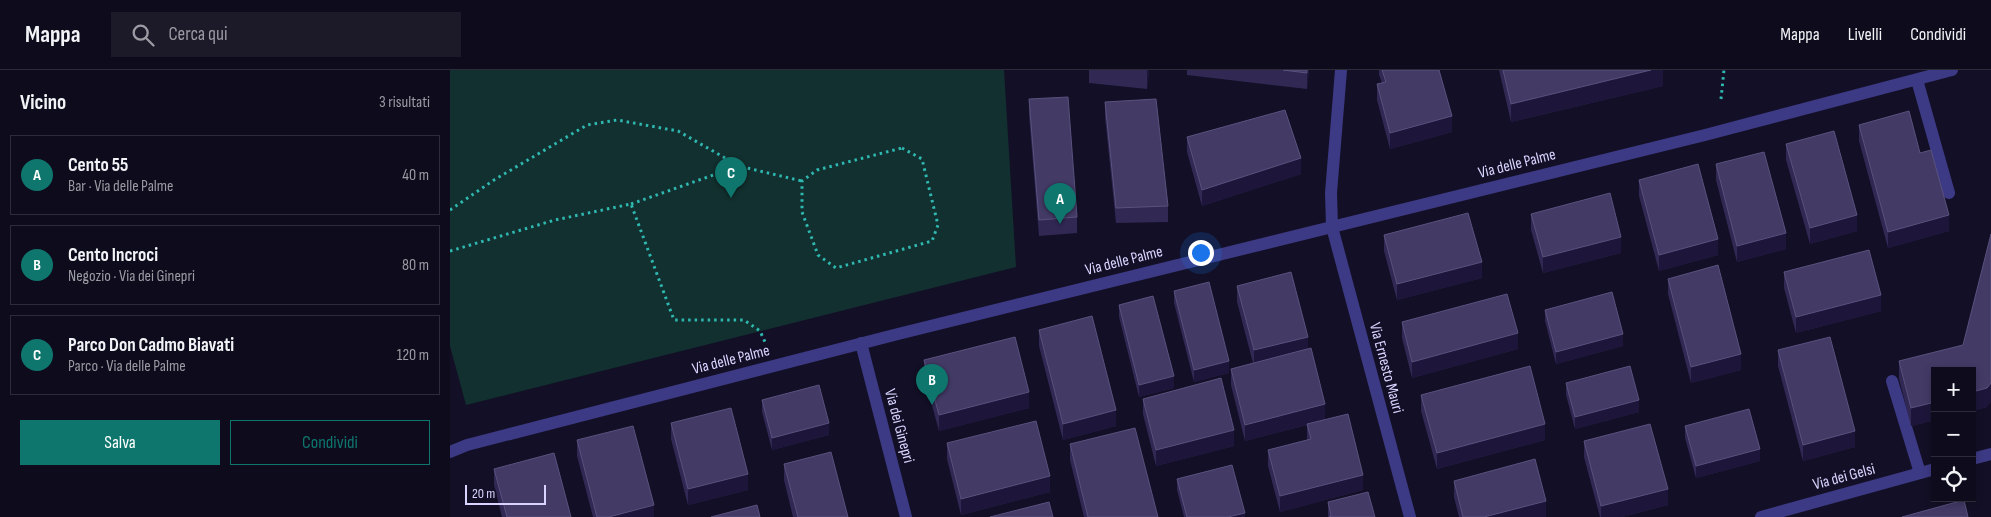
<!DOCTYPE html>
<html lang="it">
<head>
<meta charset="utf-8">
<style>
  :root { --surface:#0e0b1c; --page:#1c1929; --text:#f1f3f6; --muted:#9b9ba3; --line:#2e2b3b; --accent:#0f766e }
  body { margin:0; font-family:"Sofia Sans Condensed",sans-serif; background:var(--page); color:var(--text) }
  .controls { position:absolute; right:15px; bottom:15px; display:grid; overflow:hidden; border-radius:0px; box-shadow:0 2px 8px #0003 }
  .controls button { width:45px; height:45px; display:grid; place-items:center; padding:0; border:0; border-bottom:1px solid var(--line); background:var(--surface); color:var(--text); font:25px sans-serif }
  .scale { position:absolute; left:15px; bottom:12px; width:81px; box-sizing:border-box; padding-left:5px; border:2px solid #d9d4ff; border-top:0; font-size:14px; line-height:18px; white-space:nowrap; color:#d9d4ff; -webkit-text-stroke:4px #130f26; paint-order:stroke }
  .you { position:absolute; left:750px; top:182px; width:18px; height:18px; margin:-12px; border:4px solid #fff; border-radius:50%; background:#1a73e8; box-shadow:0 0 0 8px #1a73e833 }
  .badge { display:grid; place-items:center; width:32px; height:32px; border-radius:50%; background:var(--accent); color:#fff; font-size:16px; font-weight:700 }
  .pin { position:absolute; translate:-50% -41px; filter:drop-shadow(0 1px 2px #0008) }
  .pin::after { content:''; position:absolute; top:26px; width:18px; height:15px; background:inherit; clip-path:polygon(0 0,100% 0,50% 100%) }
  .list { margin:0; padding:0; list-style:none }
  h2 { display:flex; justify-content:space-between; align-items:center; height:65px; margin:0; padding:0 20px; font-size:21px }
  h2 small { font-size:16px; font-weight:400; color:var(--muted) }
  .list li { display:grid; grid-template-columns:32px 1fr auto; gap:15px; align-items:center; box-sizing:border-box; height:80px; margin:0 10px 10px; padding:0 10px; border:1px solid var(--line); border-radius:0px }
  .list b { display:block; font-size:19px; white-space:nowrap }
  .list p { margin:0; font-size:16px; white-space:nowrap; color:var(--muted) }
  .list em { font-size:16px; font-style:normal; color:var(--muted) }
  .actions { display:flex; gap:10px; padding:15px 20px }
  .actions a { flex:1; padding:11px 0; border:1px solid var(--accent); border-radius:0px; text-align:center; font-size:18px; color:var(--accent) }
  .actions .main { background:var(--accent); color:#fff }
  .icon { flex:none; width:28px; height:28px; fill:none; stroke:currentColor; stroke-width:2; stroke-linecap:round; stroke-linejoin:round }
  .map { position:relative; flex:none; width:1541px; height:447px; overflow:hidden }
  header { display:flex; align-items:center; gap:30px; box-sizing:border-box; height:70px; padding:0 25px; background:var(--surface); border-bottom:1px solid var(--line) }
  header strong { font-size:24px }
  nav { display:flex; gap:28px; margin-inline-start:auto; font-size:18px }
  .search { width:350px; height:45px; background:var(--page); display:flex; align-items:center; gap:12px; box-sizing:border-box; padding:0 18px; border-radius:0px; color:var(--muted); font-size:19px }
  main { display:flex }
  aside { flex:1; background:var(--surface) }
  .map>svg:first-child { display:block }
  .green { fill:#12302f }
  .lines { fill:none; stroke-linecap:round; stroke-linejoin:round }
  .path { stroke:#2fb8b0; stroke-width:3; stroke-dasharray:2.5 4; stroke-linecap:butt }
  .minor { stroke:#3d3a85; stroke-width:12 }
  .wall { fill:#312854 }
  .shaded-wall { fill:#1d163a }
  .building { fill:#433a66; stroke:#5a527e }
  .labels { text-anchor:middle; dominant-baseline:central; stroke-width:4; stroke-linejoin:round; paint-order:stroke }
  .street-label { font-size:16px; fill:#d9d4ff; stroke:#130f26 }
</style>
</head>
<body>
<header>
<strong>Mappa</strong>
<div class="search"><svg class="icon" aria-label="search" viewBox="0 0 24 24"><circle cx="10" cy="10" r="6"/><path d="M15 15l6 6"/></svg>Cerca qui</div>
<nav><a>Mappa</a><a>Livelli</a><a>Condividi</a></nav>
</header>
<main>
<aside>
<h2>Vicino<small>3 risultati</small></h2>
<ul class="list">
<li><span class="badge">A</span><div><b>Cento 55</b><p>Bar · Via delle Palme</p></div><em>40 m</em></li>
<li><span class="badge">B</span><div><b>Cento Incroci</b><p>Negozio · Via dei Ginepri</p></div><em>80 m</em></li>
<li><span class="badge">C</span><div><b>Parco Don Cadmo Biavati</b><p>Parco · Via delle Palme</p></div><em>120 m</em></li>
</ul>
<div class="actions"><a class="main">Salva</a><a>Condividi</a></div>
</aside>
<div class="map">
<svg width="1541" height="447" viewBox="0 0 1541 447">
  <rect width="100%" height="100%" fill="#130f26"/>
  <path class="green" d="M0 0H554L566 197 16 335 0 276Z"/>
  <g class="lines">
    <path class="path" d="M1271 29 1274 0
      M452 78 472 89 488 155 482 171 386 198 368 185 352 142V111L367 100Z
      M181 134 289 96 352 111
      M0 140 44 110 137 55 167 50 228 61 289 96
      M0 181 105 150 181 134 224 250H294L310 261 315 272"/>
    <path class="minor" d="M891 0 881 123 882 157 960 447
      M1467 10 1499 123
      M411 273 456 447
      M1442 311 1470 403
      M0 382 17 375 448 264 1255 65 1502 0
      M1522 389 1541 384
      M1311 447 1485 399"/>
  </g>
  <path class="wall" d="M639 0H699L697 19 639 13Z
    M737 0H859L857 19 737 5Z
    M929 0H989L1002 62 940 79 927 30V14L932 13 929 5Z
    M1049 0H1213V16L1061 52Z
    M579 29 627 147V163L589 166 579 45Z
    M655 32 718 136V152L666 153 655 47Z
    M1409 55 1470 83 1499 161 1438 178 1409 71Z
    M737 67 851 104 752 136 737 82Z
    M1336 74 1407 161 1360 174 1336 90Z
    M1266 94 1336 179 1287 192 1266 110Z
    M1189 110 1268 185 1209 201 1189 126Z
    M1081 144 1171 183 1093 203 1081 160Z
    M934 165 1032 208 947 230 934 181Z
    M1334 202 1431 241 1346 263 1334 218Z
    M1218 209 1291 300 1241 313 1218 224Z
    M787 216 858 279 875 350 913 420 830 442 818 396V380L857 370V355L795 371 781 315V299L803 293 787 232Z
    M724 221 779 303 744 312 724 233Z
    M669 235 724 318 689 327 669 247Z
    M1095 240 1173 276 1106 294 1095 251Z
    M952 252 1068 279 962 308 952 268Z
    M589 260 666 356 613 370 589 276Z
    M1328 280 1405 377 1353 391 1328 296Z
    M474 290 579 338 489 361 474 306Z
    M1449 291 1537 337 1461 356 1449 309Z
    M1116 313 1189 342 1125 359 1116 325Z
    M971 325 1095 370 987 399 971 341Z
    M693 329 784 376 706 396 693 344Z
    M312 330 379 365 322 380 312 342Z
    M221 353 298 420 238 435 221 369Z
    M1235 356 1310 391 1246 408 1235 368Z
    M127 370 204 447H143L127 386Z
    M1134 371 1218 435 1172 447H1150L1134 387Z
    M497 373 600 422 511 445 497 389Z
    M620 374 708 447H634L620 390Z
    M334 394 398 447H343L334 410Z
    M44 399 121 447H52L44 415Z
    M727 409 795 447H734L727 420Z
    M1004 411 1096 447H1009L1004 427Z
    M878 432 925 447H878Z"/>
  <path class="shaded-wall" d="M697 0H699L697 19Z
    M857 0H859L857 19Z
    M1201 0H1213V16L1061 52V34Z
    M1002 46V62L940 79V63Z
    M851 88V104L752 136V120Z
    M1407 145V161L1360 174V158Z
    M1499 145V161L1438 178V162Z
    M1336 163V179L1287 192V176Z
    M1171 167V183L1093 203V187Z
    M1268 169V185L1209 201V185Z
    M1032 192V208L947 230V214Z
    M1431 225V241L1346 263V247Z
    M1068 263V279L962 308V292Z
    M1173 264V276L1106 294V282Z
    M858 267V282L804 296V280Z
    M1291 284V300L1241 313V297Z
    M779 291V303L744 312V300Z
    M724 306V318L689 327V315Z
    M1541 313V332L1537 337 1522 341V322Z
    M579 322V338L489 361V345Z
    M1189 330V342L1125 359V347Z
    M1485 332V350L1461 356V338Z
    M875 334V350L795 371V355Z
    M666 340V356L613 370V354Z
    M379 353V365L322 380V368Z
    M1095 354V370L987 399V383Z
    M784 360V376L706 396V380Z
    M1405 361V377L1353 391V375Z
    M1310 379V391L1246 408V396Z
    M298 404V420L238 435V419Z
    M913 405V420L830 442V426Z
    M600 406V422L511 445V429Z
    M1218 419V435L1172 447H1151V436Z
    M1096 431V447H1034Z
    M204 435V447H159Z
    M795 443V447H778Z"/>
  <path class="building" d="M833 0H857V3Z
    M932 0H989L1002 46 940 63 927 14 936 12Z
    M1053 0H1201L1061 34Z
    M618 27 627 147 589 150 579 29Z
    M706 29 718 136 666 138 655 32Z
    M835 40 851 88 752 120 737 67Z
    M1459 41 1470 83 1481 80 1499 145 1438 162 1409 55Z
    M1384 61 1407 145 1360 158 1336 74Z
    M1314 82 1336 163 1287 176 1266 94Z
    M1248 94 1268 169 1209 185 1189 110Z
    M1160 123 1171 167 1093 187 1081 144Z
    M1018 143 1032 192 947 214 934 165Z
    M1541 164V313L1537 318 1522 322V301H1485V332L1461 338 1449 291 1513 275Z
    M1419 180 1431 225 1346 247 1334 202Z
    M1268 195 1291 284 1241 297 1218 209Z
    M841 202 858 267 804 280 787 216Z
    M759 212 779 291 744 300 724 221Z
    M1162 222 1173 264 1106 282 1095 240Z
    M1057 224 1068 263 962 292 952 252Z
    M703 226 724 306 689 315 669 235Z
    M642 246 666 340 613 354 589 260Z
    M565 267 579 322 489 345 474 290Z
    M1380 267 1405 361 1353 375 1328 280Z
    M861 278 875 334 795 355 781 299Z
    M1080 296 1095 354 987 383 971 325Z
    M1180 296 1189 330 1125 347 1116 313Z
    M771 308 784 360 706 380 693 329Z
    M369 315 379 353 322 368 312 330Z
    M281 338 298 404 238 419 221 353Z
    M1299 339 1310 379 1246 396 1235 356Z
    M898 344 913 405 830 426 818 380 861 369 857 354Z
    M586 351 600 406 511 429 497 373Z
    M1200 354 1218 419 1151 436 1134 371Z
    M183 356 204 435 159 447H147L127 370Z
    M685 358 708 447H638L620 374Z
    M381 382 398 447H348L334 394Z
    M104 383 121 447H57L44 399Z
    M1085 389 1096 431 1034 447H1013L1004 411Z
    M782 395 795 443 778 447H737L727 409Z
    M918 422 925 447H879L881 446 878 432Z
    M1514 430 1518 447H1452Z
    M599 432 603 447H540Z
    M307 435 310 447H261Z"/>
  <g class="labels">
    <g class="street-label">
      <text transform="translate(1067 94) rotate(-14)">Via delle Palme</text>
      <text transform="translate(674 191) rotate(-14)">Via delle Palme</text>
      <text transform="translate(281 290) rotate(-14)">Via delle Palme</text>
      <text transform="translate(936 298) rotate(75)">Via Ernesto Mauri</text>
      <text transform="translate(449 356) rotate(75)">Via dei Ginepri</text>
      <text transform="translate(1394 407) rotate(-15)">Via dei Gelsi</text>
    </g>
  </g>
</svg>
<div class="controls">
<button>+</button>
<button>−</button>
<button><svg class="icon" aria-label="locate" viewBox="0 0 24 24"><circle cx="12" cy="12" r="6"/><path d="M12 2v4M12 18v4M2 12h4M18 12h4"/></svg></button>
</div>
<div class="scale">20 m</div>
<div class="you"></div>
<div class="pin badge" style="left:610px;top:154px">A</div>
<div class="pin badge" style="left:482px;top:335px">B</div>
<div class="pin badge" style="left:281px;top:128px">C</div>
</div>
</main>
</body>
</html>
